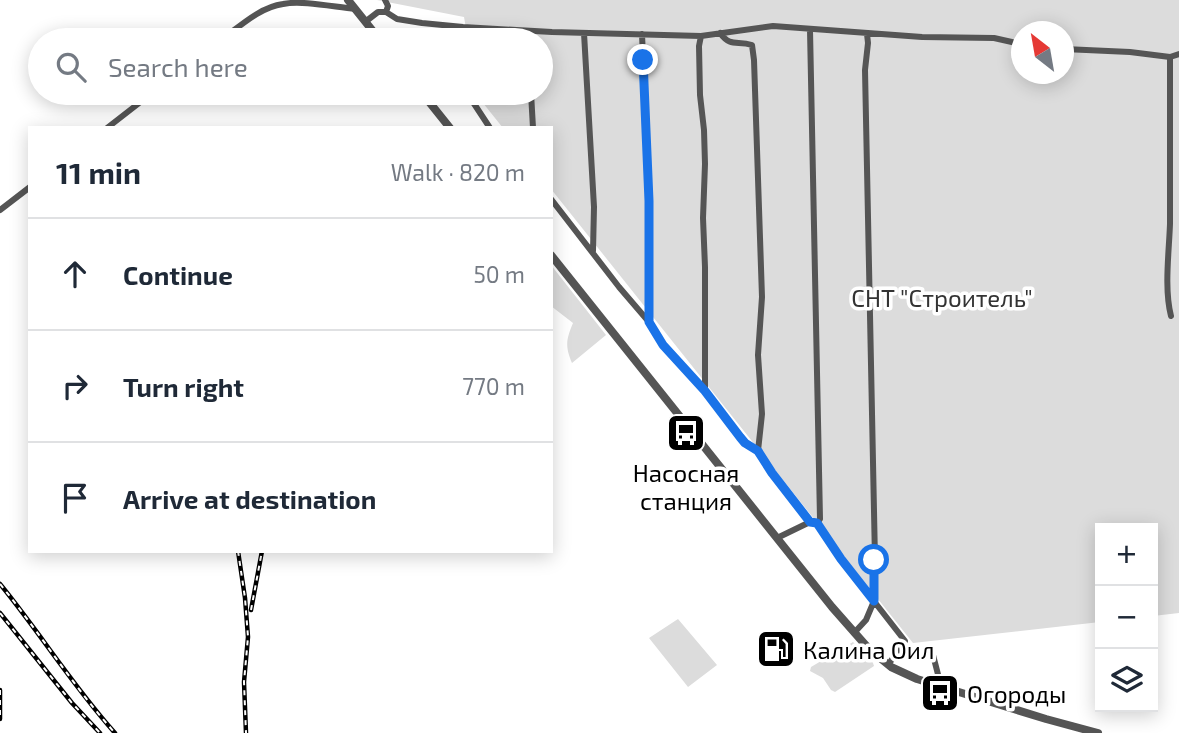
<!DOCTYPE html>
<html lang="en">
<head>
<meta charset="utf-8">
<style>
  :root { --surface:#fff; --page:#f2f2f3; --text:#1f2937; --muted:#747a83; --line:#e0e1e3 }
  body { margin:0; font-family:"Exo 2",sans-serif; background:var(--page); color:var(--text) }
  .controls { position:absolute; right:21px; bottom:21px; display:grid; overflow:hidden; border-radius:0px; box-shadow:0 4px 18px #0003 }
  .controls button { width:63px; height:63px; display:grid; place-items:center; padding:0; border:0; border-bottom:2px solid var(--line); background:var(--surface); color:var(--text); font:35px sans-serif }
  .compass { position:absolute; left:1011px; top:21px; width:63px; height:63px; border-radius:50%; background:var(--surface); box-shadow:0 4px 18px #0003; rotate:329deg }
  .stop { position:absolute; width:21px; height:21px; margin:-16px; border:5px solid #1a73e8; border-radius:50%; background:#fff }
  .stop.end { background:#1a73e8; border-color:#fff; box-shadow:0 2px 7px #0008 }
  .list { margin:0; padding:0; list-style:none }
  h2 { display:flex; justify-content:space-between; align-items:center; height:91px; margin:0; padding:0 28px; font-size:30px }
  h2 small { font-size:23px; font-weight:400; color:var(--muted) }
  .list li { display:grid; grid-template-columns:46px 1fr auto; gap:21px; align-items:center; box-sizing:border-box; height:112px; padding:0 28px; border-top:2px solid var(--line) }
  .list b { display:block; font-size:26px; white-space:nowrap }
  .list em { font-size:23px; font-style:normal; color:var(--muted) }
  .icon { flex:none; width:38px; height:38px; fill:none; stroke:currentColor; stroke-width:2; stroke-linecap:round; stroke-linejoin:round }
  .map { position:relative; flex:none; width:1179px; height:733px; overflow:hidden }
  .search { position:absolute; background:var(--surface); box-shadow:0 4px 18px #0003; left:28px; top:28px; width:525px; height:77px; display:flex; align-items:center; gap:18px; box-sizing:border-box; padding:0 24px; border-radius:38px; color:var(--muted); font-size:26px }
  .panel { position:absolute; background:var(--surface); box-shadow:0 4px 18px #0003; left:28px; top:126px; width:525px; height:427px; border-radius:0px }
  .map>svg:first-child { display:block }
  .green { fill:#dcdcdc; fill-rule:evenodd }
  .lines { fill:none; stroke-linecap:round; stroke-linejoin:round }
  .minor { stroke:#555; stroke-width:6 }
  .tertiary { stroke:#555; stroke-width:8 }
  .rail-casing { stroke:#000; stroke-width:4.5 }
  .rail { stroke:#fff; stroke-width:2; stroke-dasharray:5; stroke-linecap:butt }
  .route { stroke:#1a73e8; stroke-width:9 }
  .labels { text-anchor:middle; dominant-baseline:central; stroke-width:7; stroke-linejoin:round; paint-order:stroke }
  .park-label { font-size:24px; fill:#333; stroke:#fff }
  .poi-label { font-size:24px; fill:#000; stroke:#fff; text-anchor:start }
</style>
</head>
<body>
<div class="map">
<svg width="1179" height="733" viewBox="0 0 1179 733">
  <rect width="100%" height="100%" fill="#fff"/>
  <path class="green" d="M377 0H1179V613L1153 616V528H1100V622L913 643 551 189V128H503L475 93H541V40H468L464 17ZM1021 32H1064V74H1021Z
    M551 265 606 335 572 363C565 346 566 340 573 323L551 306Z
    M678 619 717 665 688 687 649 638Z
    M853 642 873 663 874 666 835 692 831 690 823 678 810 671 811 667Z"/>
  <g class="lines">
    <path class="minor" d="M385 0 388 6 386 12
      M365 22 378 12H386L397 19 422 23 463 27 552 32 701 36 773 26 922 37 994 38 1021 44
      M810 30 820 519 817 523
      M584 33 594 207 593 251
      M720 33C731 48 737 40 752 45L754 60 762 297 758 355 762 414 758 451
      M642 34 649 201V322
      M701 36 699 46 700 95 704 130 705 164 703 218 705 267V390
      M221 40C239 27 260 7 283 4 302 0 334 7 355 9
      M462 40 463 27
      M1064 49 1130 52 1170 57 1179 54
      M1170 57C1170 113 1170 168 1170 224 1169 252 1164 289 1171 316
      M467 93 490 128
      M531 93 533 128
      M107 128 152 93
      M551 199 619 287 649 322 663 345 705 391 740 437 745 443 758 451 772 473 810 522
      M0 210 30 187
      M777 538 810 522 817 523 841 559 905 641 888 665
      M854 633 866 620 874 601 875 560 865 70 868 43 867 34
      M933 655 941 686"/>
    <path class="tertiary" d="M348 0 380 40
      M422 93 450 128
      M551 255 832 607 869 649 891 667 917 679 1046 719 1098 733"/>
    <defs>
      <path id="rail" d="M238 551 245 598 248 637 244 682 246 733
        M0 584C40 633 73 686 115 733
        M251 610 262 551
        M0 613 72 703 100 733
        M0 690V719"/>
    </defs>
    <use href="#rail" class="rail-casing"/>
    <use href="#rail" class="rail"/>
  </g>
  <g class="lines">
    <path class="route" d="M643 60 649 201V322L663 345 705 391 740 437 745 443 758 451 772 473 810 522 817 523 841 559 874 601V560"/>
  </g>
  <defs>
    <symbol id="bus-square" viewBox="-11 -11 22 22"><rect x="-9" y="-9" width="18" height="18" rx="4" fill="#000" stroke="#fff"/><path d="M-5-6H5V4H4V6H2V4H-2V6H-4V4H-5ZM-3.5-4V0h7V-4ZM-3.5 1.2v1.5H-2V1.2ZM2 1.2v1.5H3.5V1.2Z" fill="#fff"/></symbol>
    <symbol id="fuel-square" viewBox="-11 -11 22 22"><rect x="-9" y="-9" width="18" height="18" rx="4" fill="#000" stroke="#fff"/><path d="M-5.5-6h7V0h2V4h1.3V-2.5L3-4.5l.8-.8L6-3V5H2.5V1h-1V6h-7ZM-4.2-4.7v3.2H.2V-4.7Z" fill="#fff"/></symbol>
  </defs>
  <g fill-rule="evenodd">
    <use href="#bus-square" x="664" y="411" width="44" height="44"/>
    <use href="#fuel-square" x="754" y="627" width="44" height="44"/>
    <use href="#bus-square" x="918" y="671" width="44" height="44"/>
  </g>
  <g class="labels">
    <g class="park-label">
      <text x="942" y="297">СНТ "Строитель"</text>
    </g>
    <g class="poi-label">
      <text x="686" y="472" text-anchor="middle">Насосная<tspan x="686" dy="28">станция</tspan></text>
      <text x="803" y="649">Калина Оил</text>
      <text x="967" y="693">Огороды</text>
    </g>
  </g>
</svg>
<div class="controls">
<button>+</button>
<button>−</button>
<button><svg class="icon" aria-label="layers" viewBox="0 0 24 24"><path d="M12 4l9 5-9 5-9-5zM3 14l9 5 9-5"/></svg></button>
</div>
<svg class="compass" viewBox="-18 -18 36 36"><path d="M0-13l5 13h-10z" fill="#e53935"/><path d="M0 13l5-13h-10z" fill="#747a83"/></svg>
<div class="stop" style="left:874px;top:560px"></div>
<div class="stop end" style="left:643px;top:60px"></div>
<div class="search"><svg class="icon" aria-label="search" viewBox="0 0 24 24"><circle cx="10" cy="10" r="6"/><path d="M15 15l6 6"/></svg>Search here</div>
<section class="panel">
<h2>11 min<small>Walk · 820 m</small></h2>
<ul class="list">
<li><svg class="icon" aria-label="ahead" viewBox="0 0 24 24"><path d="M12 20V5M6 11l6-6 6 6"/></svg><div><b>Continue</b></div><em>50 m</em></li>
<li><svg class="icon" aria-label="right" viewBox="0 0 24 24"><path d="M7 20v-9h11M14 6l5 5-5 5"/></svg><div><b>Turn right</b></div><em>770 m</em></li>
<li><svg class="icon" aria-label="arrive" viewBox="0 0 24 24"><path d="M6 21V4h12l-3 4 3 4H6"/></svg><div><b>Arrive at destination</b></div></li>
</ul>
</section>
</div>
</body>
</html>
